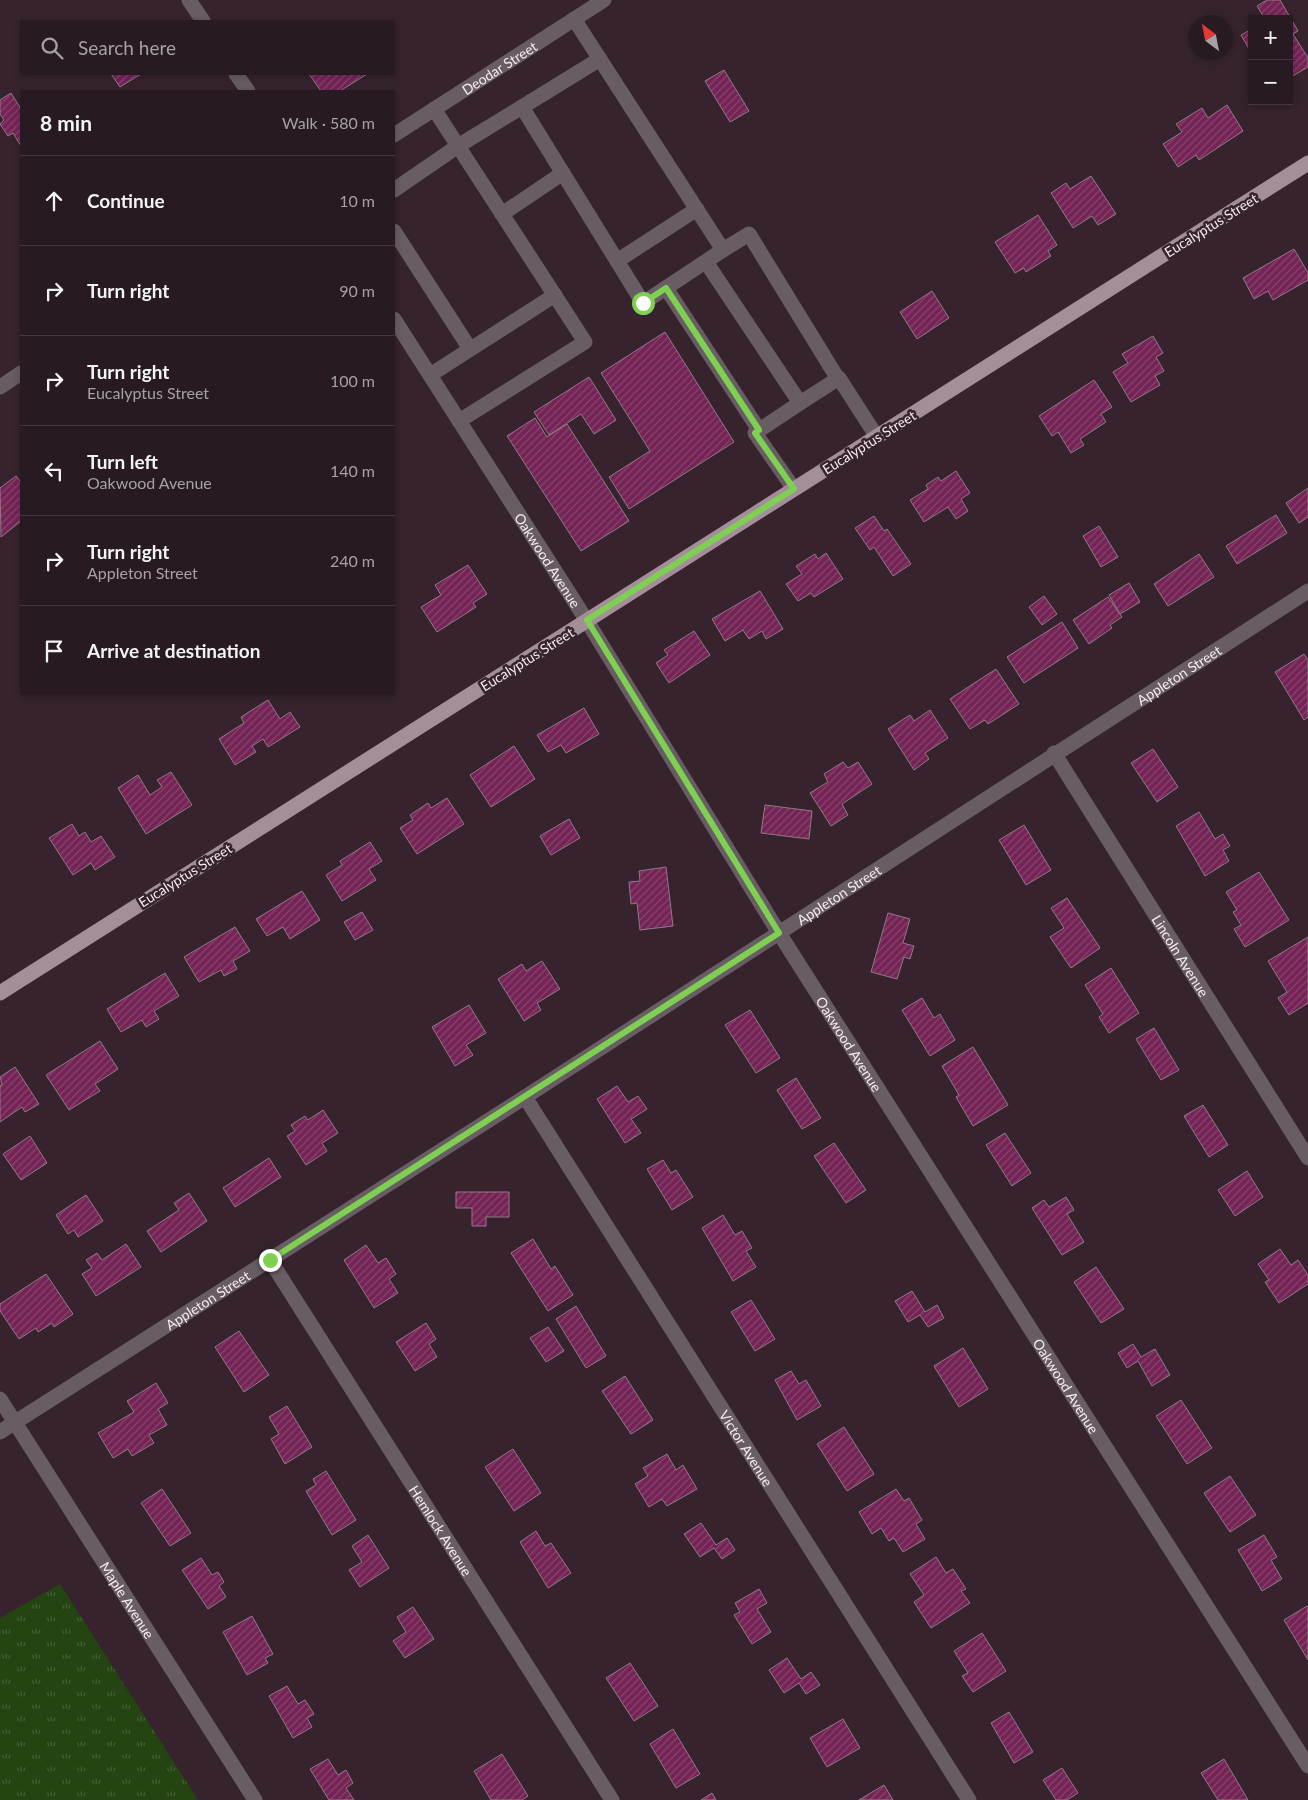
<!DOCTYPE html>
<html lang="en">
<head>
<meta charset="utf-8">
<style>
  :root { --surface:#281a22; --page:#34272f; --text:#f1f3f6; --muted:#a5a1a5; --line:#443840 }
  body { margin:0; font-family:Lato,sans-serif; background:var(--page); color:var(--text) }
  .controls { position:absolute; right:15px; top:15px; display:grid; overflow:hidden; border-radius:0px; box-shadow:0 2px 8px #0003 }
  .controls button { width:45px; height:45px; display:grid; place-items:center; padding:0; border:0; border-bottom:1px solid var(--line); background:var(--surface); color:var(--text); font:25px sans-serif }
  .compass { position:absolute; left:1188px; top:15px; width:45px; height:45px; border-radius:50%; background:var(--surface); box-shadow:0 2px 8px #0003; rotate:328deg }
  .stop { position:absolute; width:15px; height:15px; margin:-11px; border:4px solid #7fd052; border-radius:50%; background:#fff }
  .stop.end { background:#7fd052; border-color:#fff; box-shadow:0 1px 5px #0008 }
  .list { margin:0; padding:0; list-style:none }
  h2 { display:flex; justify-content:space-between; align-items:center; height:65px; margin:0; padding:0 20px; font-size:21px }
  h2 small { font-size:16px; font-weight:400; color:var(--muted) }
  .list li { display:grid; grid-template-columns:32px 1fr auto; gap:15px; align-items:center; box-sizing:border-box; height:90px; padding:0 20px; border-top:1px solid var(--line) }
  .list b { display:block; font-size:19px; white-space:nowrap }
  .list p { margin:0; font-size:16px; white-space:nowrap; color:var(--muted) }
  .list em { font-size:16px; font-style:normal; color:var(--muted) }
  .icon { flex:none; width:28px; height:28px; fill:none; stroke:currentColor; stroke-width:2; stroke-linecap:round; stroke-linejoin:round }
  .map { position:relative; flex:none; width:1308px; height:1800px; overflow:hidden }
  .search { position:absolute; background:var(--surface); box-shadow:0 2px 8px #0003; left:20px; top:20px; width:375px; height:55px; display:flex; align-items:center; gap:12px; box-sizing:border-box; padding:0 18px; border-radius:0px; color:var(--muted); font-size:19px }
  .panel { position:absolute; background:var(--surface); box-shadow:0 2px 8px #0003; left:20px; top:90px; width:375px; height:605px; border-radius:0px }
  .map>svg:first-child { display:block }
  .grass { fill:url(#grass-tufts) }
  .building { fill:url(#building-hatch); stroke:#917a86 }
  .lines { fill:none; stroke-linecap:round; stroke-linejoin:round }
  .minor { stroke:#675d62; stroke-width:15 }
  .major { stroke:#a38e99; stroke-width:15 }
  .route { stroke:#7fd052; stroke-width:6 }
  .labels { text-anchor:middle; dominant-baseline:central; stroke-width:5; stroke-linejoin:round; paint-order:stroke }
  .street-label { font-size:14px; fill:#f8eaf1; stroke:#36232d }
</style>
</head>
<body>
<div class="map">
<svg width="1308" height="1800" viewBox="0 0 1308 1800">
  <defs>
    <pattern id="grass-tufts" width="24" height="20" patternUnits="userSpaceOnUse" patternTransform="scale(1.25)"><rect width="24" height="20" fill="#244411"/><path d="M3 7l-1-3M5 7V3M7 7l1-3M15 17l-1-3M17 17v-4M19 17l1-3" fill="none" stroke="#455f34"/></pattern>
    <pattern id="building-hatch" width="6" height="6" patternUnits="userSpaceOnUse" patternTransform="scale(1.25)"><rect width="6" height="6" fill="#742355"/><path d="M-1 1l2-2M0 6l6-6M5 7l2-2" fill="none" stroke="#89436e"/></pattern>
  </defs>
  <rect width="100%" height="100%" fill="#36232d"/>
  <path class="grass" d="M60 1584 198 1800H0V1618Z"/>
  <path class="building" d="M1267 0H1280L1298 31 1293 34 1308 58V67L1289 78V19H1265L1257 6Z
    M1252 29V54L1241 35Z
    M724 70 749 111 730 122 705 81Z
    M111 74H141L120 87Z
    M309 74H367L340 91H321Z
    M11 93 21 109V146L13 133 8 136 0 124 4 120 0 114V100Z
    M1227 105 1243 131 1199 160 1196 155 1178 167 1163 144 1182 132 1176 124 1202 108 1208 118Z
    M1091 176 1116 214 1098 225 1092 216 1073 228 1051 193 1066 183 1070 189Z
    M1038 215 1057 245 1048 251 1051 256 1026 272 1024 268 1015 273 995 242Z
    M1294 249 1308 273V280L1273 300 1268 291 1254 299 1243 278Z
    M932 291 949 318 917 339 900 312Z
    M665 332 734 442 629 509 609 477 650 451 601 373Z
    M1153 336 1163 353 1156 357 1164 371 1155 376 1160 385 1131 402 1113 372 1128 363 1122 354Z
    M589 377 616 420 594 434 581 414 549 435 534 412Z
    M1094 380 1112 407 1101 414 1106 422 1080 439 1084 445 1071 453 1058 432 1052 436 1039 416Z
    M535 418 547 437 567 424 629 521 581 551 507 436Z
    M956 471 970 493 961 499 968 511 956 519 948 507 924 522 910 500 928 489 926 485 938 477 941 481Z
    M16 476 21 482V521L1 537 0 488Z
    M1308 488V517L1299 523 1286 503Z
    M1276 515 1287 533 1237 564 1226 546Z
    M874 516 884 531 887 529 911 564 893 576 874 547 870 550 855 528Z
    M1099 526 1118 557 1101 567 1083 536Z
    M826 553 843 579 814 597 811 593 798 601 786 584 802 574 796 566 815 554 818 559Z
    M1199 554 1214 577 1168 606 1154 584Z
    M468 565 487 594 473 603 476 607 437 632 421 607 441 595 435 585Z
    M1129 583 1140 602 1120 614 1109 595Z
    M760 591 783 629 766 639 762 631 749 639 743 630 725 641 712 619Z
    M1044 596 1057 614 1042 625 1029 607Z
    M1108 597 1122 617 1110 625 1112 628 1089 644 1073 620Z
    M1062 622 1078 648 1024 683 1007 657Z
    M694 631 710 655 669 683 656 663 668 655 664 650Z
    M1304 654 1308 660V717L1304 720 1275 672Z
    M996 669 1019 704 988 724 985 720 970 729 950 699Z
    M268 700 280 719 290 712 300 727 268 747 263 739 252 746 256 752 235 765 219 739 244 723 241 717Z
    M584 708 599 734 566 753 561 745 548 752 537 735Z
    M930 710 948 738 925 753 929 759 914 770 888 729 910 715 914 721Z
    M514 746 535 779 491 807 470 775Z
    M1153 749 1178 787 1157 802 1131 763Z
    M843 762 848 768 858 762 872 784 842 804 848 815 831 826 810 793 828 782 824 774Z
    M171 772 192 805 146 834 118 788 138 775 150 795 162 787 157 780Z
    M447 798 464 824 417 854 400 828 413 820 410 815 428 803 431 808Z
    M765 805 812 811 809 839 761 833Z
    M1199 812 1215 839 1223 834 1230 846 1223 850 1229 861 1205 876 1176 826Z
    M569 819 580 838 551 855 540 836Z
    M72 824 79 836 85 832 91 842 101 836 115 857 95 870 91 863 73 875 49 838Z
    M1024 825 1051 870 1026 885 999 840Z
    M370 842 382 861 369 869 376 880 342 901 326 875 342 865 340 861Z
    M666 867 673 926 640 930 637 903 631 904 629 882 640 881 639 871Z
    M1259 872 1289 920 1245 947 1234 929 1241 925 1233 912 1237 910 1226 892Z
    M302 891 320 920 290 939 283 927 267 936 256 919Z
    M1067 898 1100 948 1071 968 1050 937 1064 928 1051 908Z
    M362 912 373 930 355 940 344 922Z
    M888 913 910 919 903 943 914 946 910 959 904 957 897 979 871 972Z
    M235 927 250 951 233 961 237 969 224 976 221 970 199 982 184 957Z
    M1308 937V1003L1289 1015 1278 998 1287 992 1268 961Z
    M542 961 560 989 537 1003 541 1010 524 1021 498 979 522 964 526 971Z
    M1111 968 1139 1013 1109 1033 1099 1017 1103 1014 1085 985Z
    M165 973 179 996 154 1011 159 1019 146 1027 142 1020 121 1032 107 1009Z
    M922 998 934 1018 940 1014 955 1040 930 1056 902 1010Z
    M469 1005 486 1033 466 1045 473 1055 455 1066 432 1027Z
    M750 1010 780 1058 756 1073 725 1025Z
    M1154 1028 1179 1070 1161 1080 1136 1039Z
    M100 1041 118 1069 95 1084 100 1091 69 1110 46 1075Z
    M973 1047 1008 1105 973 1126 956 1097 959 1095 942 1066Z
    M15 1067 39 1104 25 1112 22 1107 0 1122V1086L2 1085 0 1077Z
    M796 1078 821 1118 802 1129 777 1090Z
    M617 1086 628 1102 638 1096 647 1109 631 1119 641 1133 625 1143 597 1099Z
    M1203 1105 1228 1145 1209 1157 1184 1116Z
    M323 1110 338 1133 322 1143 327 1151 306 1165 287 1136 295 1131 291 1125 305 1116 308 1120Z
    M1005 1133 1031 1173 1012 1186 986 1145Z
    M30 1136 47 1163 21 1180 3 1154Z
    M834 1143 866 1190 846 1203 814 1156Z
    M269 1158 281 1177 235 1207 223 1188Z
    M663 1160 671 1173 676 1170 693 1197 672 1210 647 1169Z
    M1247 1171 1263 1197 1235 1216 1218 1190Z
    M456 1192H509V1217H486V1226H472V1208H456Z
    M189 1193 207 1221 161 1252 147 1231 179 1210 174 1203Z
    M86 1195 103 1221 78 1237 74 1230 68 1234 56 1215Z
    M1066 1197 1074 1210 1067 1214 1084 1242 1062 1255 1032 1208 1044 1200 1049 1207Z
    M723 1215 735 1235 742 1231 752 1248 746 1251 756 1267 733 1281 702 1228Z
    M533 1239 551 1269 555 1266 573 1295 548 1311 511 1253Z
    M126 1244 141 1267 96 1296 82 1274 92 1268 86 1260 97 1253 102 1260Z
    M366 1245 378 1263 386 1258 396 1274 389 1279 398 1293 374 1308 344 1260Z
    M1280 1249 1291 1265 1298 1260 1308 1275V1284L1279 1303 1265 1282 1269 1280 1258 1264Z
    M1096 1267 1124 1309 1101 1323 1074 1282Z
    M46 1274 73 1314 54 1327 52 1323 38 1332 36 1328 19 1339 0 1311V1304Z
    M912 1291 925 1312 937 1305 944 1318 928 1327 920 1315 908 1322 895 1301Z
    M751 1300 775 1339 755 1351 731 1312Z
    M576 1306 606 1356 586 1368 556 1319Z
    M426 1323 436 1339 429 1344 437 1357 415 1371 396 1342Z
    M548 1327 564 1351 546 1362 530 1338Z
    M239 1331 269 1375 244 1392 215 1347Z
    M1133 1344 1141 1357 1155 1349 1170 1375 1152 1386 1138 1361 1127 1368 1118 1353Z
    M963 1348 988 1389 959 1407 934 1366Z
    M791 1371 799 1384 806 1380 821 1406 797 1420 775 1380Z
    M625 1376 653 1420 631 1434 602 1391Z
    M156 1383 168 1403 158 1409 167 1425 149 1435 154 1443 132 1456 128 1449 113 1458 98 1433 134 1412 127 1401Z
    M1181 1400 1212 1448 1187 1464 1156 1416Z
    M287 1406 312 1447 285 1464 271 1439 279 1434 269 1417Z
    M844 1427 874 1474 847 1491 817 1444Z
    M513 1449 541 1493 514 1511 485 1467Z
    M667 1454 676 1470 683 1465 697 1489 667 1506 662 1499 649 1507 635 1484 648 1476 643 1468Z
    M326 1471 356 1520 332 1535 306 1491 316 1485 313 1479Z
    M1230 1476 1256 1515 1230 1532 1204 1493Z
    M162 1489 191 1533 170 1546 141 1503Z
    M896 1489 904 1501 909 1498 922 1520 916 1524 925 1539 903 1552 894 1538 889 1541 881 1528 872 1534 859 1512Z
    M701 1523 716 1545 727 1538 735 1550 722 1559 714 1548 700 1557 684 1534Z
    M536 1531 545 1546 551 1543 571 1573 548 1588 520 1542Z
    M368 1535 389 1568 360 1587 349 1570 362 1562 352 1546Z
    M1264 1535 1277 1557 1271 1560 1282 1579 1262 1591 1238 1550Z
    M936 1557 946 1573 953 1569 966 1589 961 1591 970 1603 931 1628 914 1602 924 1595 910 1574Z
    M201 1558 212 1575 218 1572 224 1582 219 1586 226 1597 208 1609 182 1570Z
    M759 1589 767 1603 757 1609 771 1632 752 1644 734 1615 740 1612 735 1603Z
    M1307 1606 1308 1608V1660L1284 1620Z
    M413 1607 434 1639 405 1658 393 1641 406 1632 397 1617Z
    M252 1616 273 1654 265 1658 268 1663 247 1675 223 1632Z
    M982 1633 1006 1671 973 1692 962 1676 968 1673 954 1651Z
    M787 1658 801 1679 811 1672 820 1685 806 1694 799 1683 784 1693 769 1670Z
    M630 1663 658 1706 634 1721 606 1678Z
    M287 1686 298 1704 305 1700 314 1714 307 1718 312 1727 293 1738 269 1696Z
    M1009 1712 1033 1752 1014 1763 991 1723Z
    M843 1719 860 1748 827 1767 810 1738Z
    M673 1729 700 1774 676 1788 650 1744Z
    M502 1754 528 1796 522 1800H491L474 1771Z
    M328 1759 338 1775 346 1770 353 1783 346 1788 354 1800H329L310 1769Z
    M1224 1759 1248 1800H1218L1201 1773Z
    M1062 1768 1078 1793 1067 1800H1056L1043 1780Z
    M884 1785 893 1800H859Z
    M712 1793 716 1800H701Z"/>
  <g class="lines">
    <g class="minor">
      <path d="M189 0 203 21"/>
      <path d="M236 74 248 91"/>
      <path d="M522 107 600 59"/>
      <path d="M434 109 585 342 459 421"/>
      <path id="s1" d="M394 135 604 0"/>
      <path d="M394 190 458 146 522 107 643 303 723 250 574 19"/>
      <path d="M502 214 563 173"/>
      <path d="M394 231 470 349"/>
      <path d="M723 250 749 234 838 379"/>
      <path d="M617 261 697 209"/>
      <path d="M706 262 800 403 839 378 877 437"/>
      <path d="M666 288 759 430"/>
      <path id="s2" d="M394 319 587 621 779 933 1308 1766"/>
      <path d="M430 375 555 295"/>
      <path d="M0 387 21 373"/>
      <path d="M794 489 755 433 800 403"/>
      <path id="s3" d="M1054 753 1308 1158"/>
      <path id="s4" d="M525 1097 969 1800"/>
      <path id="s5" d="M270 1260 612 1800"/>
      <path id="s6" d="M0 1399 255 1800"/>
      <path id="s7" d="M0 1432 525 1097 1308 591"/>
    </g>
    <path class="major" d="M0 993 1308 163"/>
  </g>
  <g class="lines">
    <path class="route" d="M270 1260 779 933 587 620 794 489 755 433 759 430 666 288 643 303"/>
  </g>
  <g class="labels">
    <g class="street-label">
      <text stroke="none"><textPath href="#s1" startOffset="125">Deodar Street</textPath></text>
      <text transform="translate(1211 225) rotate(-32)">Eucalyptus Street</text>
      <text transform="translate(869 442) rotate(-32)">Eucalyptus Street</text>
      <text stroke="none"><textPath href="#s2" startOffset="286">Oakwood Avenue</textPath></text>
      <text transform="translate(527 659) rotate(-32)">Eucalyptus Street</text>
      <text stroke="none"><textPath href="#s7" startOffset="1401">Appleton Street</textPath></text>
      <text transform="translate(185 875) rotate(-32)">Eucalyptus Street</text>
      <text stroke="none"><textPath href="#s7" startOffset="996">Appleton Street</textPath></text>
      <text stroke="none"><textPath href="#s3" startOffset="239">Lincoln Avenue</textPath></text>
      <text stroke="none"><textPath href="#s2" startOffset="856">Oakwood Avenue</textPath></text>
      <text stroke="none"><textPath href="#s7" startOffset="246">Appleton Street</textPath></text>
      <text stroke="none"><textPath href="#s2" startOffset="1261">Oakwood Avenue</textPath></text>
      <text stroke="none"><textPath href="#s4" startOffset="415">Victor Avenue</textPath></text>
      <text stroke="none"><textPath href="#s5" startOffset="320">Hemlock Avenue</textPath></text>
      <text stroke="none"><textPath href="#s6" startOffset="238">Maple Avenue</textPath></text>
    </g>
  </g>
</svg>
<div class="controls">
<button>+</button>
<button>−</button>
</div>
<svg class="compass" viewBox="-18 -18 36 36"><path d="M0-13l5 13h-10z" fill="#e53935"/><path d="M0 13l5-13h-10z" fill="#a5a1a5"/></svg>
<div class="stop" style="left:643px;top:303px"></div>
<div class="stop end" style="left:270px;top:1260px"></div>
<div class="search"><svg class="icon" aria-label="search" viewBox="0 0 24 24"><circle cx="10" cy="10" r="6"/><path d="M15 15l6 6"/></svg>Search here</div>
<section class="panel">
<h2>8 min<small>Walk · 580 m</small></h2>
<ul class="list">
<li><svg class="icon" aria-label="ahead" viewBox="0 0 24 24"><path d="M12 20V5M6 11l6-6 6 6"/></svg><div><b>Continue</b></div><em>10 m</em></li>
<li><svg class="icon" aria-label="right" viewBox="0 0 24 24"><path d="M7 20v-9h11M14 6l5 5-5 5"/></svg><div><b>Turn right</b></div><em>90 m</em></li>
<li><svg class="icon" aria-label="right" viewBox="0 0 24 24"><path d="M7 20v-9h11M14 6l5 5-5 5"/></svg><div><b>Turn right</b><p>Eucalyptus Street</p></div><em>100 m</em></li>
<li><svg class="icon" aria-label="left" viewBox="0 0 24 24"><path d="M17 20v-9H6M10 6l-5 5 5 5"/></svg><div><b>Turn left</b><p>Oakwood Avenue</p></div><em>140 m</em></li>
<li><svg class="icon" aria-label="right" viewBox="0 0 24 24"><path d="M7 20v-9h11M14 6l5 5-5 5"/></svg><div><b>Turn right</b><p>Appleton Street</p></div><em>240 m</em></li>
<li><svg class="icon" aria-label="arrive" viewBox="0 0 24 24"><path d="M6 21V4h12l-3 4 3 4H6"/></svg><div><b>Arrive at destination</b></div></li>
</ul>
</section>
</div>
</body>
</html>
